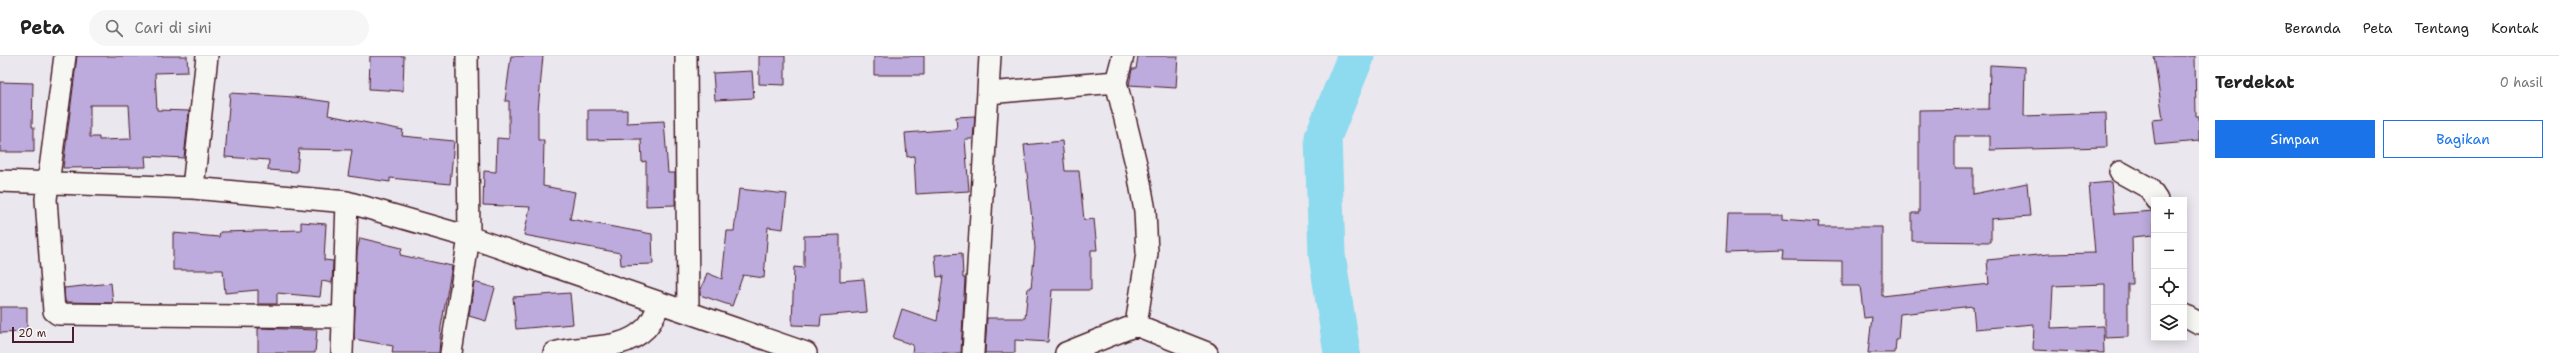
<!DOCTYPE html>
<html lang="id">
<head>
<meta charset="utf-8">
<style>
  :root { --surface:#fff; --page:#f6f6f6; --text:#222; --muted:#767676; --line:#e0e0e0; --accent:#1a73e8 }
  body { margin:0; font-family:"Shantell Sans",sans-serif; background:var(--page); color:var(--text) }
  .controls { position:absolute; right:12px; bottom:12px; display:grid; overflow:hidden; border-radius:0px; box-shadow:0 2px 10px #0003 }
  .controls button { width:36px; height:36px; display:grid; place-items:center; padding:0; border:0; border-bottom:1px solid var(--line); background:var(--surface); color:var(--text); font:20px sans-serif }
  .scale { position:absolute; left:12px; bottom:10px; width:62px; box-sizing:border-box; padding-left:4px; border:2px solid #4a1f2b; border-top:0; font-size:11px; line-height:14px; white-space:nowrap; color:#4a1f2b; -webkit-text-stroke:3px #f6f6f2; paint-order:stroke }
  .list { margin:0; padding:0; list-style:none }
  h2 { display:flex; justify-content:space-between; align-items:center; height:52px; margin:0; padding:0 16px; font-size:17px }
  h2 small { font-size:13px; font-weight:400; color:var(--muted) }
  .actions { display:flex; gap:8px; padding:12px 16px }
  .actions a { flex:1; padding:9px 0; border:1px solid var(--accent); border-radius:0px; text-align:center; font-size:14px; color:var(--accent) }
  .actions .main { background:var(--accent); color:#fff }
  .icon { flex:none; width:22px; height:22px; fill:none; stroke:currentColor; stroke-width:2; stroke-linecap:round; stroke-linejoin:round }
  .map { position:relative; flex:none; width:2199px; height:297px; overflow:hidden }
  header { display:flex; align-items:center; gap:24px; box-sizing:border-box; height:56px; padding:0 20px; background:var(--surface); border-bottom:1px solid var(--line) }
  header strong { font-size:19px }
  nav { display:flex; gap:22px; margin-inline-start:auto; font-size:14px }
  .search { width:280px; height:36px; background:var(--page); display:flex; align-items:center; gap:10px; box-sizing:border-box; padding:0 14px; border-radius:22px; color:var(--muted); font-size:15px }
  main { display:flex }
  aside { flex:1; background:var(--surface) }
  .map>svg:first-child { display:block }
  .lines { fill:none; stroke-linecap:round; stroke-linejoin:round }
  .river { stroke:#8edaee; stroke-width:37 }
  .building { fill:#bcabdc; stroke:#4a1f2b; fill-rule:evenodd }
  .street-casing { stroke:#4a1f2b; stroke-width:24 }
  .street { stroke:#f6f6f2; stroke-width:21 }
</style>
</head>
<body>
<header>
<strong>Peta</strong>
<div class="search"><svg class="icon" aria-label="search" viewBox="0 0 24 24"><circle cx="10" cy="10" r="6"/><path d="M15 15l6 6"/></svg>Cari di sini</div>
<nav><a>Beranda</a><a>Peta</a><a>Tentang</a><a>Kontak</a></nav>
</header>
<main>
<div class="map">
<svg width="2199" height="297" viewBox="0 0 2199 297">
  <rect width="100%" height="100%" fill="#eae7ee"/>
  <filter id="ink" filterUnits="userSpaceOnUse"><feTurbulence type="fractalNoise" baseFrequency=".025" numOctaves="2"/><feDisplacementMap in="SourceGraphic" scale="8" xChannelSelector="R" yChannelSelector="G"/><feConvolveMatrix kernelMatrix="1 2 1 2 8 2 1 2 1" color-interpolation-filters="sRGB"/></filter>
  <g filter="url(#ink)">
    <g class="lines">
      <path class="river" d="M1342 297 1327 199 1323 81 1356 0"/>
    </g>
    <path class="building" d="M77 0H187L188 16 155 17 157 54 189 55 184 102 145 100 146 111 63 112ZM90 49H129L131 83 99 84V81H90Z
      M370 0H404L403 35 369 33Z
      M511 0H543L538 55V84H544L543 130 575 136 570 163 652 178 653 208 621 209 620 197 524 179 530 151 483 149 484 115 496 116 497 82 509 83V45H505Z
      M759 0H785V29L759 28Z
      M874 0H924V19H874Z
      M1138 0H1178L1176 32 1129 29 1132 13H1136Z
      M2154 0H2195L2196 60H2199V85L2155 89 2152 64 2163 63Z
      M1990 9 2025 11 2024 60 2106 57 2107 91 1990 94V80H1955V112H1973V138L2027 127 2030 160 1991 163V186L1912 185V157H1919V54L1989 53Z
      M752 15 754 42 715 44 713 17Z
      M0 26 33 27 32 71H34V96H0Z
      M230 37 294 41 330 46 328 59 403 74 402 80 454 85 450 128 390 122V126L348 120 352 94 299 93 297 116 268 114 269 104 225 101Z
      M588 54H627V67L664 65 668 117H675V149L646 150V105L642 106 641 83 588 84Z
      M975 60 973 83H965L969 135 916 138 914 100 907 101 905 77 957 73 956 61Z
      M1062 85 1065 115H1079L1084 164 1094 163 1097 194H1091V234H1052L1048 286 1015 284V297H985L987 262H1025L1028 232H1031L1035 192 1024 89Z
      M2111 126 2114 158 2154 155V179L2132 181 2133 228H2128V281L2105 282V228L2053 230 2051 272 2103 270 2104 297 2033 294 2034 268 1975 273 1973 250 1900 258 1898 284H1896L1895 297H1868L1872 261 1864 262 1860 230H1842V205L1782 204 1783 195 1726 197 1728 158H1782V163L1819 166 1818 171H1882V240L1989 228 1987 204 2048 198 2095 197 2089 128Z
      M739 133 787 138 783 173 768 171 764 222 743 219 732 250 700 239V236L707 217 722 223 727 175H734Z
      M301 166 326 168 324 204 333 205 332 227 322 225 320 241 277 237V248H258V234L225 237 223 214H173V177L219 181 220 176 301 174Z
      M840 179V225L864 223 867 256 821 260 820 270 792 269 794 211 804 212V180Z
      M360 182 402 192 400 199 452 210 441 271 439 297H392L393 290 354 283 357 195Z
      M962 197 963 222H965L961 297H912L913 289 893 282 902 253 937 265 943 220 937 221 935 199Z
      M474 226 495 232 486 265 469 260Z
      M111 227 113 247 65 246 64 232Z
      M570 237 573 268 516 273 513 241Z
      M0 251H27V276L0 277Z
      M258 272 317 274 315 297H258Z"/>
    <g class="lines">
      <defs>
        <path id="street" d="M65 0 46 143 54 255 58 258 343 261
          M686 0 688 255
          M1123 0 1116 26 1138 116 1145 155 1147 197 1136 269
          M988 37 1116 26
          M2120 116 2149 132 2157 144
          M0 125 193 132 347 146 469 181 806 297
          M193 132 207 0
          M2184 259 2199 267
          M342 297 347 146
          M451 297 469 181 467 0
          M554 297C585 288 621 297 646 272 652 266 656 255 660 248
          M973 297 990 0
          M1066 297 1136 269 1207 297"/>
      </defs>
      <use href="#street" class="street-casing"/>
      <use href="#street" class="street"/>
    </g>
  </g>
</svg>
<div class="controls">
<button>+</button>
<button>−</button>
<button><svg class="icon" aria-label="locate" viewBox="0 0 24 24"><circle cx="12" cy="12" r="6"/><path d="M12 2v4M12 18v4M2 12h4M18 12h4"/></svg></button>
<button><svg class="icon" aria-label="layers" viewBox="0 0 24 24"><path d="M12 4l9 5-9 5-9-5zM3 14l9 5 9-5"/></svg></button>
</div>
<div class="scale">20 m</div>
</div>
<aside>
<h2>Terdekat<small>0 hasil</small></h2>
<ul class="list">
</ul>
<div class="actions"><a class="main">Simpan</a><a>Bagikan</a></div>
</aside>
</main>
</body>
</html>
